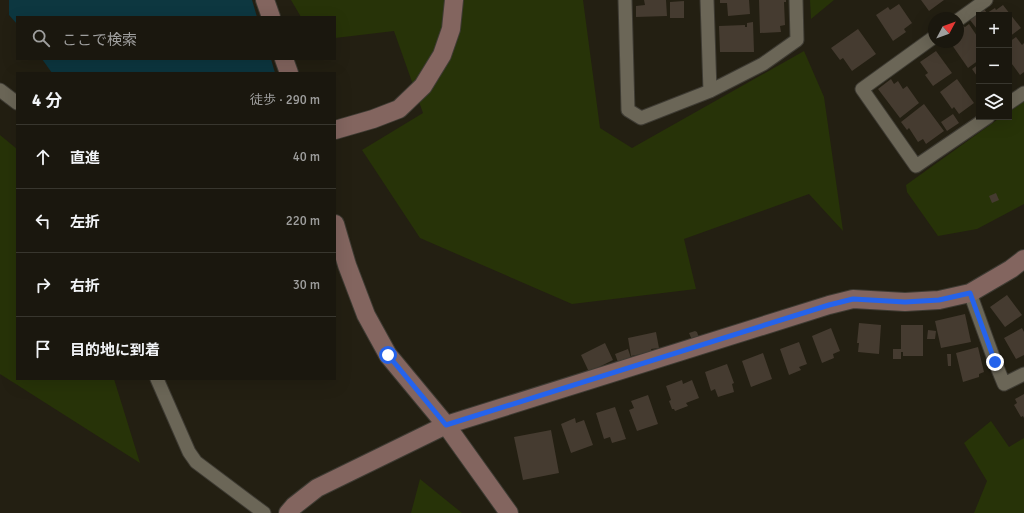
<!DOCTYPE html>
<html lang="ja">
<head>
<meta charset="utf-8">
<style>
  :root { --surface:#1a170e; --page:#232017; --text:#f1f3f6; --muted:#9f9f9e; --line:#38362e }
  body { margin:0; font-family:Signika,"Noto Sans JP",sans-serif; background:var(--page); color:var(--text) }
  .controls { position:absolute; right:12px; top:12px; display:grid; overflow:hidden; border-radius:0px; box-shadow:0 4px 16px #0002 }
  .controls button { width:36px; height:36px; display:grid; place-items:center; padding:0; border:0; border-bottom:1px solid var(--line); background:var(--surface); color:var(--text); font:20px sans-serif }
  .compass { position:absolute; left:928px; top:12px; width:36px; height:36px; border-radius:50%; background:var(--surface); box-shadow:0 4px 16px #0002; rotate:49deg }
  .stop { position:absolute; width:12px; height:12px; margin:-9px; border:3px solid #2563eb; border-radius:50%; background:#fff }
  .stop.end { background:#2563eb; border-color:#fff; box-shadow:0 1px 4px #0008 }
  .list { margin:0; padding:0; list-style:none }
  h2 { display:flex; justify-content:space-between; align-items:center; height:52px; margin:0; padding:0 16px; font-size:17px }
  h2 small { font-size:13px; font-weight:400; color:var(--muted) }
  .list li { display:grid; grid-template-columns:26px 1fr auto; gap:12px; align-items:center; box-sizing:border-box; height:64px; padding:0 16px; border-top:1px solid var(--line) }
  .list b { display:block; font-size:15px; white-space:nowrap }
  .list em { font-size:13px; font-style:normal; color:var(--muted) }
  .icon { flex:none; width:22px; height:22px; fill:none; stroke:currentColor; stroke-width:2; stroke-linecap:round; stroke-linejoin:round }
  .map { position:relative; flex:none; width:1024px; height:513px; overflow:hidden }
  .search { position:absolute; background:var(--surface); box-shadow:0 4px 16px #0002; left:16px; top:16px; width:320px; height:44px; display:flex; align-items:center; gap:10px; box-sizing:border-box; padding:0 14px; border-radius:0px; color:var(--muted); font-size:15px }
  .panel { position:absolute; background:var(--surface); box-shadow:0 4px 16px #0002; left:16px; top:72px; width:320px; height:308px; border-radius:0px }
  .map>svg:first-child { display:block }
  .green { fill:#273308 }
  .water { fill:#0d3740 }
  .building { fill:#453b30 }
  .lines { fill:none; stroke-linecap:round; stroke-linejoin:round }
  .street-casing { stroke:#3e3b33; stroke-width:15 }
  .secondary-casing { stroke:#3e3b33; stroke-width:20 }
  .street { stroke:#6b6657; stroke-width:13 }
  .secondary { stroke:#83655f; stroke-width:18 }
  .route { stroke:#2563eb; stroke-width:5 }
</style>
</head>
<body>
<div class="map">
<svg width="1024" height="513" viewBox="0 0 1024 513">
  <rect width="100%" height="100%" fill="#231f12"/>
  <path class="green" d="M291 0H583L600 128 632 148 804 51 824 97 843 231 809 194 684 239 696 289 572 304 420 238 362 150 423 113 394 31 335 38V17H301Z
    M810 0H834L811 19Z
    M1024 101V204L977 229 938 236 907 192 906 185 1001 117H1009V112Z
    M0 135 17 149V379H114L140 463 0 374Z
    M991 421 1009 447 1024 438V513H974L987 481 964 443Z
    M420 479 462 513H411Z"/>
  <path class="water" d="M9 0H252L257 17H17V24L9 15Z
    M42 59H271L275 73H52Z"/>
  <path class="building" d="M644 0H666L667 16 636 17V6L645 5Z
    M720 0H749L750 14 728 16 727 3H720Z
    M759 0H786V2H784L785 25 780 26 781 32 760 33Z
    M921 0H944L929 11Z
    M684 1V18H670V2Z
    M899 4 912 23 904 29 906 32 893 41 876 15 888 7 890 10Z
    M1003 5 1021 28 1009 37V15H979V27L977 29 970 20 984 9 987 13 995 8 996 10Z
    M753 22 754 52H720L719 26 745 25V27H747V23Z
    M969 24 979 39V60L968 68 952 45 958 42V29L963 26 965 27Z
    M858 29 876 54 852 71 843 58 840 60 831 48Z
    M1016 37 1022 45 1024 43V72L1020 75 1009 60V42Z
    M936 51 952 73 933 86 925 75 928 73 920 62Z
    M979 64V79L972 69Z
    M891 79 894 84 898 81 903 89 907 86 919 103 900 118 878 89Z
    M957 79 974 103 959 114 954 107 952 109 940 92Z
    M924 104 944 131 926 144 923 139 918 142 909 128 907 130 901 122Z
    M953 114 959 123 947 131 941 122Z
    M996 193 999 200 992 203 989 196Z
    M1007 295 1022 315 1005 327 990 307Z
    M965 314 971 342 941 348 935 321Z
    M859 323 881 325 879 354 858 352 859 343H857Z
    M901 325H923V356H903V352H901V359H893V349H901Z
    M831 328 840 351 833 354 834 358 822 363 812 336Z
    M1022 328 1024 332V355L1016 359 1004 338Z
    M928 330 936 331 935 339H927Z
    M695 331 697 332 699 338 692 340 689 333Z
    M656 332 659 348 651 349 652 352 631 356 628 338Z
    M799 342 807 364 799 367 801 370 789 375 780 349Z
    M605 343 613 360 589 372 581 355Z
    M978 347 984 372 979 374V377L963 382 956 353Z
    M628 349 632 361 619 365 615 354Z
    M763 353 772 379 751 387 742 361Z
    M947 354H951V366H948Z
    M727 364 734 383 732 384 734 392 718 397 715 389 711 391 705 372Z
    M682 380 683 384 692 380 699 398 686 403 688 406 675 411 674 409H672L669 401 671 400 666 386Z
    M1024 394V418L1023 416 1021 417 1014 405 1017 403 1015 399Z
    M648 395 658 424 637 431 629 410 634 408 631 401Z
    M615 407 626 439 612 443 610 437 604 439 596 413Z
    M575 418 576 423 584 420 593 445 571 453 561 424Z
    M551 430 559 473 523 480 514 437Z"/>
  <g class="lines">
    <defs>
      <path id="street" d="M625 0 628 110 641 118 710 91 763 64 797 40 796 0
        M707 0 710 91
        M958 20 986 0
        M934 37 862 89 916 166 988 117
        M0 90 17 103
        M1009 103 1024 93
        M970 293 995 362 1004 384 1024 374
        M157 379 189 452 196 462 264 513"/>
      <path id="secondary" d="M265 0 271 17
        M284 59 289 73
        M335 130 373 119 399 109 423 86 442 55 451 29 454 0
        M335 224 347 265 366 315 388 355 446 425 509 513
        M288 513 294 506 317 488 446 425 829 305 853 299 905 302 939 300 970 293 1011 269 1024 259"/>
    </defs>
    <use href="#street" class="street-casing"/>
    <use href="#secondary" class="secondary-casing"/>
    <use href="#street" class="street"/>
    <use href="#secondary" class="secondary"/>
  </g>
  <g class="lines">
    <path class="route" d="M388 355 446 425 829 305 853 299 905 302 939 300 970 293 995 362"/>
  </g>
</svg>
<div class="controls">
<button>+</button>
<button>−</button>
<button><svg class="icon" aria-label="layers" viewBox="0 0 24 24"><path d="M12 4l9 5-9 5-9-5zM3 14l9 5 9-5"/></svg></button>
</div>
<svg class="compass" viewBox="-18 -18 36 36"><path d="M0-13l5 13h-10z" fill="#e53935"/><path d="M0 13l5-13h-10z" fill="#9f9f9e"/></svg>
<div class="stop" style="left:388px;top:355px"></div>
<div class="stop end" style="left:995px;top:362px"></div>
<div class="search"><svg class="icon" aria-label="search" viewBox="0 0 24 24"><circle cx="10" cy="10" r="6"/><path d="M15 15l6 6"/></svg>ここで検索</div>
<section class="panel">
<h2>4 分<small>徒歩 · 290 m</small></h2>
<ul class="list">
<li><svg class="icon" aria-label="ahead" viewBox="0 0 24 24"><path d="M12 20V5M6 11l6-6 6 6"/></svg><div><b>直進</b></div><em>40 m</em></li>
<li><svg class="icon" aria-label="left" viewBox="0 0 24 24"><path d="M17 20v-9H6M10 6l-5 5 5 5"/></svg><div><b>左折</b></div><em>220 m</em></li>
<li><svg class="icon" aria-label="right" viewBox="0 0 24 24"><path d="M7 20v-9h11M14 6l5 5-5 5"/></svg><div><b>右折</b></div><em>30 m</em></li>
<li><svg class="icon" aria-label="arrive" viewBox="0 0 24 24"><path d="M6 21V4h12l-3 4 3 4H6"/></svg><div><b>目的地に到着</b></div></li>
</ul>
</section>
</div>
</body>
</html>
